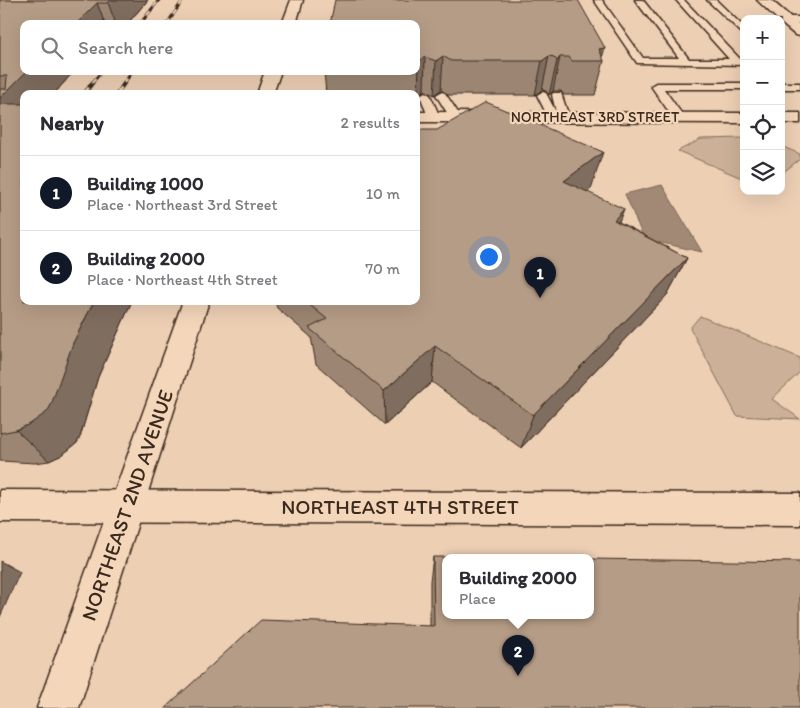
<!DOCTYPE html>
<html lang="en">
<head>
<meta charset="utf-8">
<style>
  :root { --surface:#fff; --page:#f2f2f3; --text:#2b2b33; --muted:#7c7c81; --line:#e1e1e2; --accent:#111827 }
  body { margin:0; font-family:Itim,sans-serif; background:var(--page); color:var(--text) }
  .controls { position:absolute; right:15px; top:15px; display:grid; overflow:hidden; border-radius:10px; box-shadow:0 5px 20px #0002 }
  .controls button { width:45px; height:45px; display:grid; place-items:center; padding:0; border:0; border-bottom:1px solid var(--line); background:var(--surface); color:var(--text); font:25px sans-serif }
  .you { position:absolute; left:488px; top:256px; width:18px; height:18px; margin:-12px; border:4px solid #fff; border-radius:50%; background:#1a73e8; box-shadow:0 0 0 8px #1a73e833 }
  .badge { display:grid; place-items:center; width:32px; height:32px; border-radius:50%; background:var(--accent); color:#fff; font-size:16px; font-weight:700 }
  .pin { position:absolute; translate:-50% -41px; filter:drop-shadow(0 1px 2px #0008) }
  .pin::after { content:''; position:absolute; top:26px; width:18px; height:15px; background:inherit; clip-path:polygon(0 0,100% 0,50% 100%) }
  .popup { position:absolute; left:442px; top:554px; width:152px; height:65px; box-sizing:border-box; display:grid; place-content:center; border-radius:10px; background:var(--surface); filter:drop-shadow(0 1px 4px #0005); font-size:16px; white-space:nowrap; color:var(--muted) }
  .popup b { font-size:19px; color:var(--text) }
  .popup::after { content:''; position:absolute; left:50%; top:100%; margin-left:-10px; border:10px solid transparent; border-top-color:var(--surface) }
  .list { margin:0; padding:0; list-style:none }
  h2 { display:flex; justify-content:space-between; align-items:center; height:65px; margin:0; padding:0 20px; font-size:21px }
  h2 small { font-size:16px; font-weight:400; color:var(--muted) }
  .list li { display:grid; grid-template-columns:32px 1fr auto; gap:15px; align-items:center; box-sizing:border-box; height:75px; padding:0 20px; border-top:1px solid var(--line) }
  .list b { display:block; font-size:19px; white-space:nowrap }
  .list p { margin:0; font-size:16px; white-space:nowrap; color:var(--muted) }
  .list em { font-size:16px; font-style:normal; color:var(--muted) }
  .icon { flex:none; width:28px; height:28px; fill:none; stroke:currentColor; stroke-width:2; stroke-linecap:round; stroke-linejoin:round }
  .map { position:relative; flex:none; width:800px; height:708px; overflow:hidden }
  .search { position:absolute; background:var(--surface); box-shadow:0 5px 20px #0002; left:20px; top:20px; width:400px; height:55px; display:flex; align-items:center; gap:12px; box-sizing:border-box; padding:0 18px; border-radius:10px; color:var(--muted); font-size:19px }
  .panel { position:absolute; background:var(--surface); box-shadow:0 5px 20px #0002; left:20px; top:90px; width:400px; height:215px; border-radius:10px }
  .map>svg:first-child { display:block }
  .green { fill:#ccb198; stroke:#846e5b }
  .water { fill:#a18974; stroke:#786352 }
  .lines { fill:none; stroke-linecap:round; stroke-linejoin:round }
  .lane-casing { stroke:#3b2a1e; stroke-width:3 }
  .street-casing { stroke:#3b2a1e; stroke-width:3 }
  .secondary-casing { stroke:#3b2a1e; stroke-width:3 }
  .lane { fill:#f4d6ba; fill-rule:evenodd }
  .street { fill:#f4d6ba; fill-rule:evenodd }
  .secondary { fill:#f4d6ba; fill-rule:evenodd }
  .rail-far1-casing { stroke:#3b2a1e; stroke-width:3 }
  .rail-casing { stroke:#3b2a1e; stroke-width:4 }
  .rail-far1 { stroke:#f4d6ba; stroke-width:2; stroke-dasharray:5.5; stroke-linecap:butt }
  .rail { stroke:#f4d6ba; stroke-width:2.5; stroke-dasharray:8; stroke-linecap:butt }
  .wall { fill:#9c8673; stroke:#3b2a1e }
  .shaded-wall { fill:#7f6d5e; stroke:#3b2a1e }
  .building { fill:#b59c86; stroke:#3b2a1e }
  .labels { text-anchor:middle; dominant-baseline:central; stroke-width:4.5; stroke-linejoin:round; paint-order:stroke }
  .far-street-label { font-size:15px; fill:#3b2a1e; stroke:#f4d6ba }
  .near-street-label { font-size:21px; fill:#3b2a1e; stroke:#f4d6ba }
</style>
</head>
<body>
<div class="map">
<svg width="800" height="708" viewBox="0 0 800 708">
  <rect width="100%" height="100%" fill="#edcfb4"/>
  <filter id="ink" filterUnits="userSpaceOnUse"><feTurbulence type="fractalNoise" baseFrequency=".02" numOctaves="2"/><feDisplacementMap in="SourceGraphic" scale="10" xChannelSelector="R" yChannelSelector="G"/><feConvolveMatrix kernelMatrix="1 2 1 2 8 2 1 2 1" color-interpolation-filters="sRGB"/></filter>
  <g filter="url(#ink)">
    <path class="green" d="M744 138V179L678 151 701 139Z
      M781 146 800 154V159L781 174Z
      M700 316 800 358V372L772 399 800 419 737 416 690 328Z"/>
    <path class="water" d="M662 185 702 252 644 239 625 194Z"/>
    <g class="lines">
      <defs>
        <path id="lane" d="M594 0H602L643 58H679L635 0H643L689 59H729L676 0H684L740 59H744V65L637 63Z
          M707 0H716L744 27V35Z
          M787 17H800V23L784 22V18Z
          M656 83H744V89H664L684 117 678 120 674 119 651 86Z
          M781 83H800V89H781Z
          M425 92 430 95 440 117 438 119 434 120 428 117 420 95Z
          M441 92 445 93 461 117 459 119 455 120 451 119 436 95Z
          M542 92 546 93 556 112 552 95 553 93H561L569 117 567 119H549L537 95Z"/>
        <path id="street" d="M0 490 800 493V525L0 522Z"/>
        <path id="secondary" d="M291 0H303L296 24H282Z
          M757 0H771L800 25V36L795 35 781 23V19H777Z
          M265 71H281L273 94H257Z
          M416 112 744 113V123L416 122Z
          M781 113H800V123H781Z
          M183 301H209L79 708H37Z"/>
      </defs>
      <use href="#lane" class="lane-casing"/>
      <use href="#street" class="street-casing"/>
      <use href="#secondary" class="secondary-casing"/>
      <use href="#lane" class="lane"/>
      <use href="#street" class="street"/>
      <use href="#secondary" class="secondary"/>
      <defs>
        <path id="rail-far1" d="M140 24 159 0
          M167 24 183 0
          M92 83 102 71
          M124 83 133 71"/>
        <path id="rail" d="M84 94 93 82
          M117 94 125 82"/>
      </defs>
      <use href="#rail-far1" class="rail-far1-casing"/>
      <use href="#rail" class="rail-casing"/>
      <use href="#rail-far1" class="rail-far1"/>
      <use href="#rail" class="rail"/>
    </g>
    <path class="wall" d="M0 0H148L127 24H24V71H74L54 94H24V301H132L98 377 80 437 77 443 62 455 49 461 35 463 0 461Z
      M416 24 602 57 604 61 595 95H564L561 91H553L549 95 546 91 542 90 535 95H449L441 90 434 95 424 90 418 95H416V94H326L324 71H416Z
      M591 189 587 192 619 222 687 258 667 295 521 448 432 382 385 425 316 364 311 337 277 308 275 301H416Z
      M433 557 800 708 430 626V581Z"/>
    <path class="shaded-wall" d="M111 0H148L127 24H116L108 3Z
      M97 3 105 24H76Z
      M605 48 601 61 599 49Z
      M443 56 441 90 434 95 436 61Z
      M549 56 542 90 535 95 542 61Z
      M425 57 424 90 418 95 419 61Z
      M560 57 553 91 549 95 557 61Z
      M27 71H74L54 94H24V127L0 114V98Z
      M603 152 591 189 554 218 564 181Z
      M624 209 609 247 614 220Z
      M687 258 667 295 521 448 533 415Z
      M94 301H132L98 377 80 437 77 443 62 455 49 461 16 430 73 343Z
      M435 346 432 382 385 425 384 391Z
      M0 561 20 572 0 617Z"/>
    <path class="building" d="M0 0H111L108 3H97L76 24H24V71H27L0 98V89H6L7 76H0Z
      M335 0H578L605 48 599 49 604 61H572L569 57H560L557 61 554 57 549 56 542 61H451L443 56 436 61 425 57 419 61H416V24H330Z
      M486 102 603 152 564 181 624 209 614 220 687 258 533 415 435 346 384 391 309 328 327 319 305 301H416V130H437Z
      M0 104H24V301H94L73 343 51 405 47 412 30 424 16 430 0 433Z
      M433 557H446V615H590V559L800 562V708H165L261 620 434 626Z"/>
  </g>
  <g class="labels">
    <g class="far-street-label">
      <text x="595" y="117">NORTHEAST 3RD STREET</text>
    </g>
    <g class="near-street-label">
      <text transform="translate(127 505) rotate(-71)">NORTHEAST 2ND AVENUE</text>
      <text x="400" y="506">NORTHEAST 4TH STREET</text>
    </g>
  </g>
</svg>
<div class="controls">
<button>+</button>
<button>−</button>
<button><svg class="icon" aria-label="locate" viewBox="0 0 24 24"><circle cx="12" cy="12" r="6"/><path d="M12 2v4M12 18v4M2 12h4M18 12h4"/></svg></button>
<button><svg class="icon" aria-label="layers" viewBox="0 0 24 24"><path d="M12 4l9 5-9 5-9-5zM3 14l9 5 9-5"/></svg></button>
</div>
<div class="you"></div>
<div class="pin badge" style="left:540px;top:298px">1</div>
<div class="pin badge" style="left:518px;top:676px">2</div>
<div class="popup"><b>Building 2000</b>Place</div>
<div class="search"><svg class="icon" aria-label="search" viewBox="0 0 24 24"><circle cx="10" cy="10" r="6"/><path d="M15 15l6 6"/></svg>Search here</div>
<section class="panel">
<h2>Nearby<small>2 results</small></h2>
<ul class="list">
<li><span class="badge">1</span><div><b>Building 1000</b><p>Place · Northeast 3rd Street</p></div><em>10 m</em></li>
<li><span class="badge">2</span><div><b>Building 2000</b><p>Place · Northeast 4th Street</p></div><em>70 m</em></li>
</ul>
</section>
</div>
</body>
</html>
